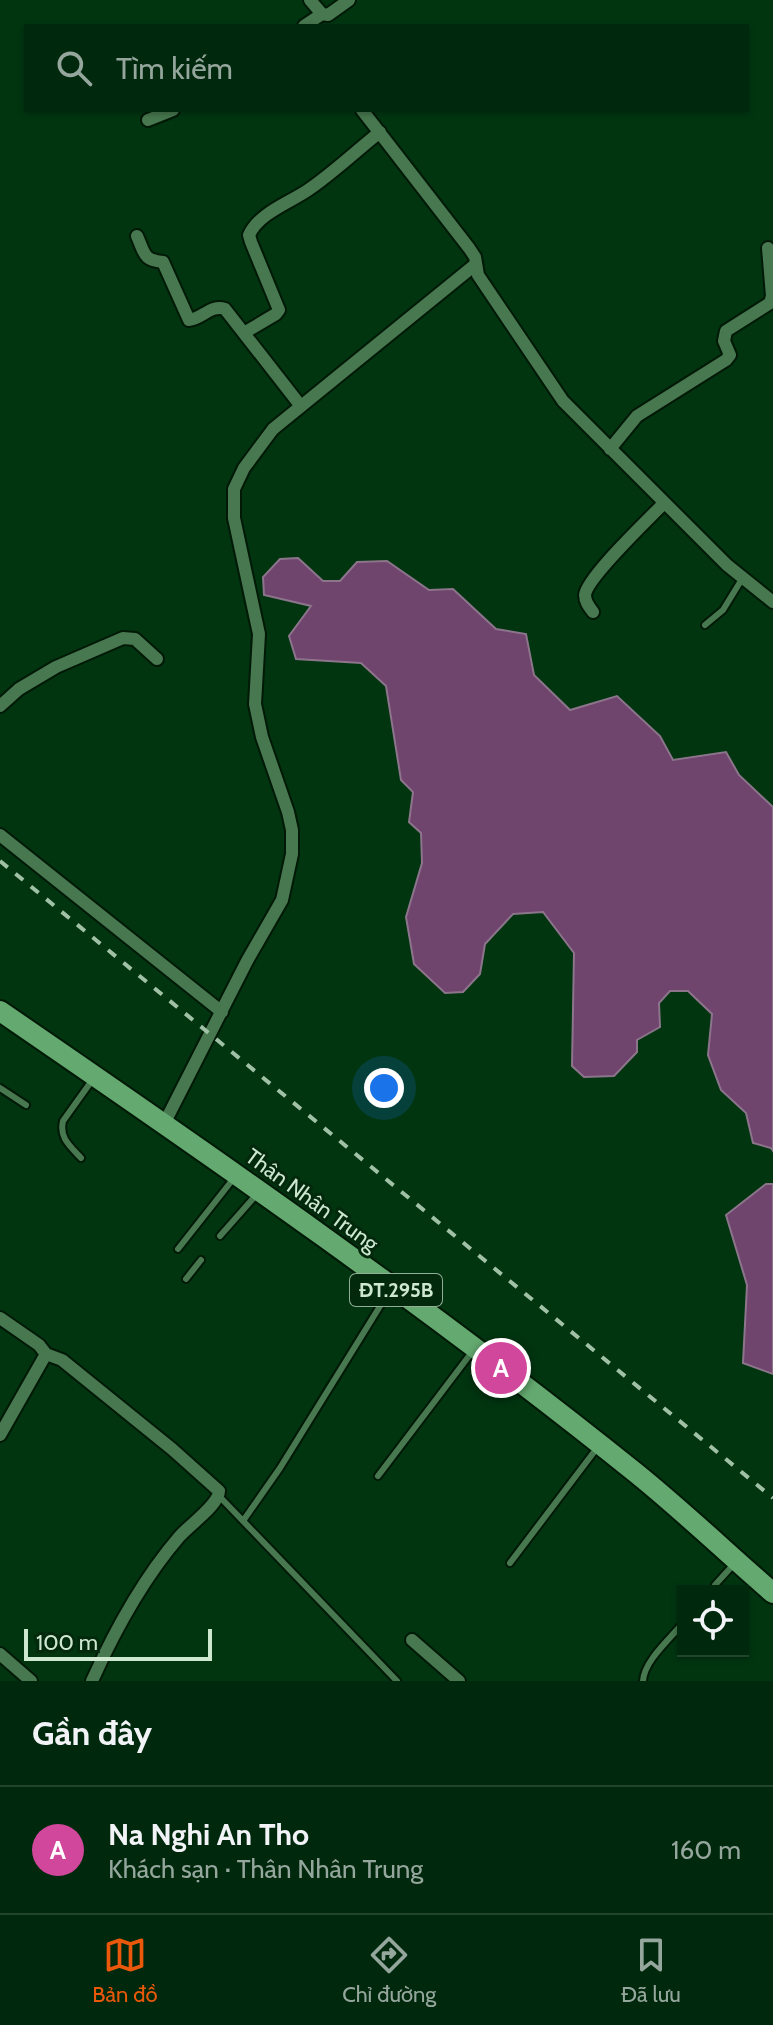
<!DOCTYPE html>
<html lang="vi">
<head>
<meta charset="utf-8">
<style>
  :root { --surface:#00280c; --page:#0a3015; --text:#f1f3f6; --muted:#95a69d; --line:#22442d; --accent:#ea580c }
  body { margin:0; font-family:Cabin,sans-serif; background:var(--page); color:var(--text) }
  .controls { position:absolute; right:24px; bottom:24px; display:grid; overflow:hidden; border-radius:0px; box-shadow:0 2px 6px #0004 }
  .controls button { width:72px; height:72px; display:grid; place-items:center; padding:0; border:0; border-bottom:2px solid var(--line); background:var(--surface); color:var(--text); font:40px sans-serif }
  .scale { position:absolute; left:24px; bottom:20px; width:188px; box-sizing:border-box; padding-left:8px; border:4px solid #cee8d0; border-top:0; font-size:22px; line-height:28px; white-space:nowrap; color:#cee8d0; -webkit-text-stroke:6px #03290d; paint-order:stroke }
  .you { position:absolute; left:384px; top:1088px; width:28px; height:28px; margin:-20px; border:6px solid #fff; border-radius:50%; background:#1a73e8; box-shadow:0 0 0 12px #1a73e833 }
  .badge { display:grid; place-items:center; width:52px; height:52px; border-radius:50%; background:var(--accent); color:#fff; font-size:26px; font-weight:700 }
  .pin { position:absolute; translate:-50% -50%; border:4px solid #fff; box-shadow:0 2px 8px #0006 }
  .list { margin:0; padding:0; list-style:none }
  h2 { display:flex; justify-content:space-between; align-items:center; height:104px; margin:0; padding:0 32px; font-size:34px }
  h2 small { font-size:26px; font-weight:400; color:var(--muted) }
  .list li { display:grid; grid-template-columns:52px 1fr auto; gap:24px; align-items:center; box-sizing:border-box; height:128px; padding:0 32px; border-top:2px solid var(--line) }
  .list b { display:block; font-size:30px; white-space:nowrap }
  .list p { margin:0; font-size:26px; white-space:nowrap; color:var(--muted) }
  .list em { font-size:26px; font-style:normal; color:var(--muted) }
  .icon { flex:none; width:44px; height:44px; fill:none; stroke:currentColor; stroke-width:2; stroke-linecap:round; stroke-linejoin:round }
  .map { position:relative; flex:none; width:773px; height:1681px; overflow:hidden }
  .search { position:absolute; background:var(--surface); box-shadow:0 2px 6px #0004; left:24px; right:24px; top:24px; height:88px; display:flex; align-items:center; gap:20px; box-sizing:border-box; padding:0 28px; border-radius:0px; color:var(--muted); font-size:30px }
  .sheet { height:232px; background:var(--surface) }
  nav { display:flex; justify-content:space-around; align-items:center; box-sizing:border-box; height:112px; border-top:2px solid var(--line); background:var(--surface); font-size:22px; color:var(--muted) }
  nav a { display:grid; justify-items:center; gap:4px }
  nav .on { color:var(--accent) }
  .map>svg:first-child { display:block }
  .water { fill:#6f446d; stroke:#8c758b; stroke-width:2 }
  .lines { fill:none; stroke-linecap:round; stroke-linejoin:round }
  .service-casing { stroke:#011906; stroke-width:10 }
  .minor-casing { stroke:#011906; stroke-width:16 }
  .primary-casing { stroke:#011906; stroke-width:24 }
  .service { stroke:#47784f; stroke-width:6 }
  .minor { stroke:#47784f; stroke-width:12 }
  .primary { stroke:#64a970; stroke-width:20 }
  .rail { stroke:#a1c1a6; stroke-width:4; stroke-dasharray:10 10; stroke-linecap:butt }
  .labels { text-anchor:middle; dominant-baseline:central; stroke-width:6; stroke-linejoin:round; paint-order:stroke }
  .shield { fill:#03290d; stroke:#91af96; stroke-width:2 }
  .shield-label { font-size:20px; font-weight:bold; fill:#cee8d0 }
  .street-label { font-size:22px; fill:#cee8d0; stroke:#03290d }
</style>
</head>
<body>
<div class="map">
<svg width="773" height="1681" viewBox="0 0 773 1681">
  <rect width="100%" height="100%" fill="#003510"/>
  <path class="water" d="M298 558 323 581H340L357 562 387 561 429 590 453 589 496 629 526 634 534 675 570 710 617 696 660 736 673 760 726 752 739 775 773 807V1151L771 1148 753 1143 746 1113 721 1090 708 1055 712 1014 688 991H670L659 1003 660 1027 637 1040V1052L614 1076 584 1077 572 1066 574 953 543 912 513 914 485 944 480 974 463 992 445 993 414 964 406 917 422 863 421 833 409 822 413 792 401 780 386 686 361 663 296 659 289 636 311 606 264 595 263 577 280 559Z
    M766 1184H773V1374L743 1363 747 1285 726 1215Z"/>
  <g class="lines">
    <defs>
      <path id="service" d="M705 625 723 610 742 579
        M0 1088 26 1105
        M81 1158C70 1146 59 1138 63 1121L93 1079
        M220 1236 257 1194
        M178 1249 234 1178
        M186 1279 201 1260
        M378 1476 472 1352
        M219 1496 397 1681
        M243 1521 280 1468 390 1290
        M510 1563 597 1448
        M715 1585 734 1564
        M643 1681C644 1661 670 1639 683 1623"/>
      <path id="minor" d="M310 0 322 14 328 15 349 0
        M304 26 322 14
        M362 110 469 248 475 257 478 275 563 401 727 565 773 602
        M148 120 173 110
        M137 236C145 254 143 260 163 262L189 320C202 319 211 304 225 309L300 405
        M244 333 276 314 279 310 251 242 249 235C259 213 289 203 308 190 333 173 356 151 380 132
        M610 449 637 416 726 360 730 355 724 341 726 331 770 303 772 296 768 248
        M593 612C589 607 585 602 585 595 587 577 649 519 664 503
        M0 706 19 689 56 667 123 638 135 639 157 659
        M0 835 222 1012
        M164 1124 247 961 282 900 292 854V830L288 812 262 737 255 704 259 634 234 518V489L244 468 273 429 476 264
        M0 1318 39 1345 46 1354 0 1435
        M46 1354 62 1360 172 1449 219 1491C219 1505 189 1525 179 1537 142 1580 115 1630 92 1681
        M412 1640 459 1681
        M0 1654 31 1681"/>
      <path id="primary" d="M0 1011C216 1159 432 1309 636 1473 683 1511 727 1553 773 1593"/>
    </defs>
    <use href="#service" class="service-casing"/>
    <use href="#minor" class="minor-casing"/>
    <use href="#primary" class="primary-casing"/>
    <use href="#service" class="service"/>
    <use href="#minor" class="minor"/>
    <use href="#primary" class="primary"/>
    <path class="rail" d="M0 861 773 1498"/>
  </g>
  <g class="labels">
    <rect class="shield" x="350" y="1274" width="92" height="32" rx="6"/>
    <g class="shield-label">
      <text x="396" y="1290">ĐT.295B</text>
    </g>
    <g class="street-label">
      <text transform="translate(312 1200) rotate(36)">Thân Nhân Trung</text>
    </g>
  </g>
</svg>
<div class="controls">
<button><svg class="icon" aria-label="locate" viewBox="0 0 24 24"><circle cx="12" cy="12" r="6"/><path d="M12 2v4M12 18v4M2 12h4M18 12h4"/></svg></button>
</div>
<div class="scale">100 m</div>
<div class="you"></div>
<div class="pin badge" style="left:501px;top:1368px;background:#d1479c">A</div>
<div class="search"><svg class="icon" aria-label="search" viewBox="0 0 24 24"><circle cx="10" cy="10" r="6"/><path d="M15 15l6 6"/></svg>Tìm kiếm</div>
</div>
<section class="sheet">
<h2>Gần đây<small></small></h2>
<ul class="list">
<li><span class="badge" style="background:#d1479c">A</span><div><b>Na Nghi An Tho</b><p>Khách sạn · Thân Nhân Trung</p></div><em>160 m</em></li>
</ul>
</section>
<nav>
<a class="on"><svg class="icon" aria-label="map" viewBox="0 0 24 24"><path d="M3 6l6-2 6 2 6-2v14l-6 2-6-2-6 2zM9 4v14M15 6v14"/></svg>Bản đồ</a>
<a><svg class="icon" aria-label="directions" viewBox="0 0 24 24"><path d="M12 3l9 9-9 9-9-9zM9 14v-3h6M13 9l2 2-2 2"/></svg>Chỉ đường</a>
<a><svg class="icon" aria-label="saved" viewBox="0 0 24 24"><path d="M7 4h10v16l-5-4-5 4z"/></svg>Đã lưu</a>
</nav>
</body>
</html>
